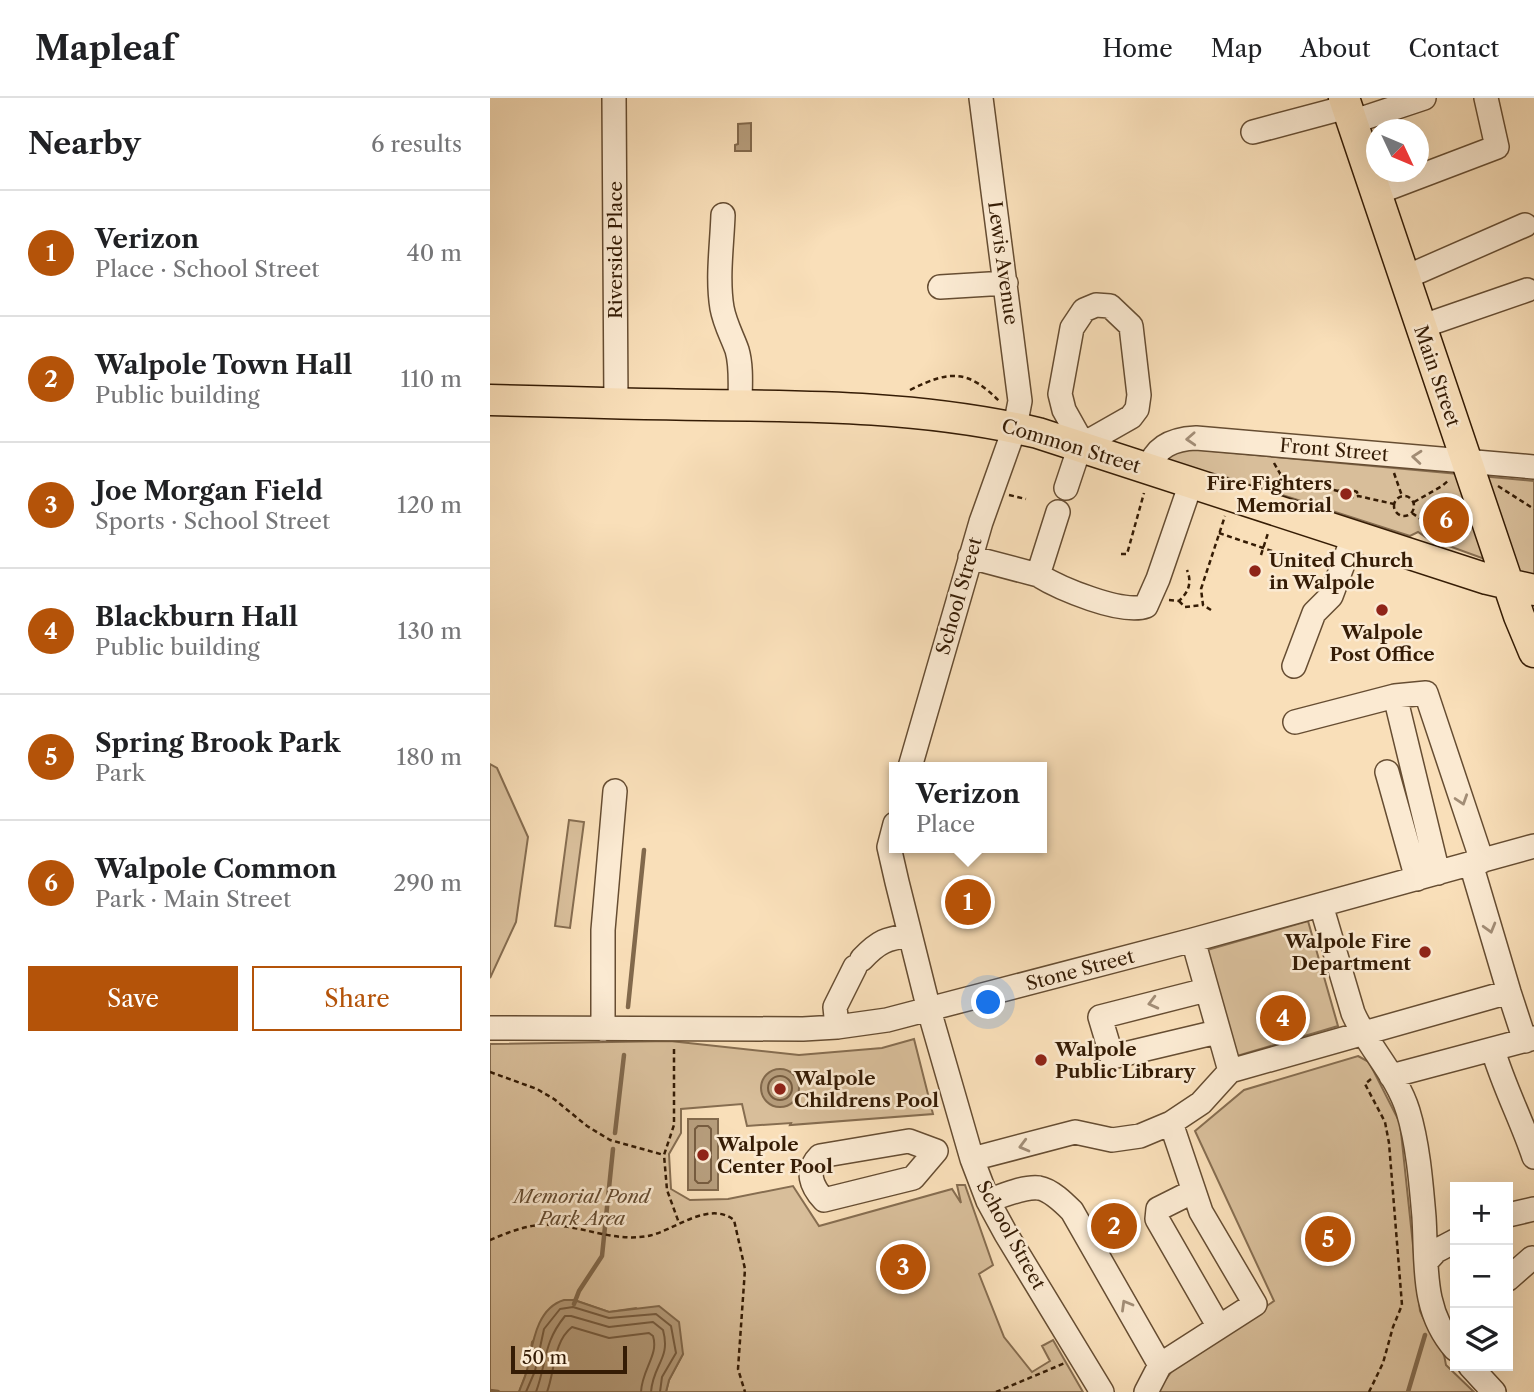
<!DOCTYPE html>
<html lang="en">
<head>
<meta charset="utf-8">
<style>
  :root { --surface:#fff; --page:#f2f2f2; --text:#202124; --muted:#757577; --line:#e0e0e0; --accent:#b45309 }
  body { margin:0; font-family:"Libre Caslon Text",serif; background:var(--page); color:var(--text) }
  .controls { position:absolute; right:21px; bottom:21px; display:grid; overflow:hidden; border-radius:0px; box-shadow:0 7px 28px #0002 }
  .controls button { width:63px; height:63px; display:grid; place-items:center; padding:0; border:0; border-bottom:2px solid var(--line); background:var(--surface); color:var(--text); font:35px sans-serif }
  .compass { position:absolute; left:876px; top:21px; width:63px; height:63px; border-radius:50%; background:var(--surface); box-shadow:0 7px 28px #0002; rotate:134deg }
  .scale { position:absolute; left:21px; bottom:18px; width:116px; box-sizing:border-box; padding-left:7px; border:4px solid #351c05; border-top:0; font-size:19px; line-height:24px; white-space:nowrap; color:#351c05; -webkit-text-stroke:5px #fbead2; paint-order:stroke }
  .you { position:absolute; left:499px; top:905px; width:24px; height:24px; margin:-18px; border:5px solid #fff; border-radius:50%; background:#1a73e8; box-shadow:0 0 0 10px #1a73e833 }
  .badge { display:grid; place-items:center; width:46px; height:46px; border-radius:50%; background:var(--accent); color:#fff; font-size:23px; font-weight:700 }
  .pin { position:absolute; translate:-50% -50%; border:4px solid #fff; box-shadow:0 2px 7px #0006 }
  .popup { position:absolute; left:399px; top:664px; width:158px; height:91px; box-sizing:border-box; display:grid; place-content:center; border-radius:0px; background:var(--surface); filter:drop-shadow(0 2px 5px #0005); font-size:23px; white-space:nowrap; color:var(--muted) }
  .popup b { font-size:26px; color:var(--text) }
  .popup::after { content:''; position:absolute; left:50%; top:100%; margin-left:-14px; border:14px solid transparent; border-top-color:var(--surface) }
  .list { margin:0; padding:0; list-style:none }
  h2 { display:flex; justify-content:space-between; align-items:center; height:91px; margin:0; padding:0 28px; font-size:30px }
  h2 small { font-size:23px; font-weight:400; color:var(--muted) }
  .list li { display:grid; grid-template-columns:46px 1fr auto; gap:21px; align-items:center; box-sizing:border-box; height:126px; padding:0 28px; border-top:2px solid var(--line) }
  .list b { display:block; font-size:26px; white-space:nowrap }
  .list p { margin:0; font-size:23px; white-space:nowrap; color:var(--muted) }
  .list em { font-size:23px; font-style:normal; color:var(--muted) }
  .actions { display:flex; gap:14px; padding:21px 28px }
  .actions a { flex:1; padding:16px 0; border:2px solid var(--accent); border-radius:0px; text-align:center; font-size:24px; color:var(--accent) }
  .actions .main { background:var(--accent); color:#fff }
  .icon { flex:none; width:38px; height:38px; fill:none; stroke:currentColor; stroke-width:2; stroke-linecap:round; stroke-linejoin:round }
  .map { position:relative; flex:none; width:1044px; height:1294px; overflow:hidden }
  header { display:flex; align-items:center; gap:42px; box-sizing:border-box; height:98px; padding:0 35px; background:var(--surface); border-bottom:2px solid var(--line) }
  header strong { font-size:33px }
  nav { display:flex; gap:38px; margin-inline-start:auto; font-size:24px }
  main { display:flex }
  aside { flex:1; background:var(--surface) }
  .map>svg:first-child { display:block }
  .green { fill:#d8be9a; stroke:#866d50; stroke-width:2 }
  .water { fill:#b69d7c; stroke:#82694c; stroke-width:2 }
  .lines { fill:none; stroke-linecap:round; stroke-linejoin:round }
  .shore { stroke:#765c40; stroke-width:2 }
  .stream { stroke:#82694c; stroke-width:4.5 }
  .minor-casing { stroke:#664d32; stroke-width:26 }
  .major-casing { stroke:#351c05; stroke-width:33 }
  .path { stroke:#351c05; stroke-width:2.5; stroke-dasharray:5 3.5; stroke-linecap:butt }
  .minor { stroke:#fbead2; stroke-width:23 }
  .major { stroke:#f9dfb9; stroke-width:30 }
  .oneway { stroke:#a28d76 }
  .poi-dot { fill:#8f2418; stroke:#fbead2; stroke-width:2.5 }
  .labels { text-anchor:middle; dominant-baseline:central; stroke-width:5; stroke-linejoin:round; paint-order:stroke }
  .street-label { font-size:19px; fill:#351c05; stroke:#fbead2 }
  .poi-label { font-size:19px; font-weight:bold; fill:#351c05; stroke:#fbead2; text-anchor:start }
  .park-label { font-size:19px; font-style:italic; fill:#664d32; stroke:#fbead2 }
</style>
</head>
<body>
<header>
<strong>Mapleaf</strong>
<nav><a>Home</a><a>Map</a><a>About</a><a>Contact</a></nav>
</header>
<main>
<aside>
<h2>Nearby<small>6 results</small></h2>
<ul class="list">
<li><span class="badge">1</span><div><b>Verizon</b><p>Place · School Street</p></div><em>40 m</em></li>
<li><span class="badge">2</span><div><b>Walpole Town Hall</b><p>Public building</p></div><em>110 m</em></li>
<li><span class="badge">3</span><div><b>Joe Morgan Field</b><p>Sports · School Street</p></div><em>120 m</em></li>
<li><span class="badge">4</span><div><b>Blackburn Hall</b><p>Public building</p></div><em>130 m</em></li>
<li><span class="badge">5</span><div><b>Spring Brook Park</b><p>Park</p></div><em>180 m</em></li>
<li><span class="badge">6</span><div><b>Walpole Common</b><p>Park · Main Street</p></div><em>290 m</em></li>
</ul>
<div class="actions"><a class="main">Save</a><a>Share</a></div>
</aside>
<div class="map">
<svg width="1044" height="1294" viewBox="0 0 1044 1294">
  <rect width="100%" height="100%" fill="#f9dfb9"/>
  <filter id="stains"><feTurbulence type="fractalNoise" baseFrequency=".00286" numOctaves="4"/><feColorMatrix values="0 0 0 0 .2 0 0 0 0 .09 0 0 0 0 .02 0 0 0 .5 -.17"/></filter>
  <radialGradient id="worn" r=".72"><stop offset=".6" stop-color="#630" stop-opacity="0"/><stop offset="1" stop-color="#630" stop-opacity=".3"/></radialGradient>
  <path class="green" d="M690 350 1044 383V500L1036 476 937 440 928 434 920 438 730 377 725 381 679 365 678 360Z
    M0 666 7 670 38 739 26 824 0 880Z
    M79 722 94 724 80 830 65 828Z
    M818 823 848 928 747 958 717 852Z
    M424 941 443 1016 300 1027 301 1025 257 1028 252 1006 191 1011V1035L179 1056 181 1091 200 1102 238 1101 303 1088 329 1128 462 1091 471 1105 467 1087H475L503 1167 489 1176 514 1239 542 1274 560 1263 552 1248 563 1242 593 1294H176L179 1282 193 1256 146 1210 119 1214 84 1202 42 1244 38 1270 29 1294H0V946L180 943 309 957 392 950Z
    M868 958 879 964 910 1025 930 1213C938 1233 954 1246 956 1267L984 1294H666L682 1273 784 1203 705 1033 754 992Z"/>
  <path class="water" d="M261 25V53H245V47L248 46V26Z
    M271 990a19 19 0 1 1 38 0a19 19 0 1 1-38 0Z
    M198 1021H228V1092H198Z
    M74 1202H84L119 1214 169 1208 189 1224 193 1256 179 1282 176 1294H29C32 1285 37 1277 38 1267 43 1244 47 1210 74 1202Z"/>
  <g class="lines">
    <path class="shore" d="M278 990a12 12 0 1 1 24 0a12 12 0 1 1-24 0Z
      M208 1028H218L221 1031V1082L218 1085H208L205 1082V1031Z
      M36 1294 45 1273 54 1231 70 1211 83 1209 119 1220 166 1216 181 1228 186 1255 172 1279 170 1294
      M46 1294C57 1264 53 1245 75 1218H81L119 1229 163 1224 173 1232C181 1261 163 1266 161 1294
      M57 1294C65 1273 63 1244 82 1229L119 1240 159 1235 163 1238C169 1257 152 1271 151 1294"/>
    <path class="stream" d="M138 909 154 752
      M125 1035 134 957
      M84 1206 89 1193 112 1158 123 1051
      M0 1293 8 1294
      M918 1294 935 1237"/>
    <defs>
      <path id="minor" d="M124 0 126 305
        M862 24 934 0
        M763 34 857 9
        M886 95 1007 49 996 0
        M233 117C232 147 227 180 232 210 235 226 242 238 247 252 252 269 250 289 250 307
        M914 180 1035 127
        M450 189 516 185
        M930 229 1037 192
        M659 371C665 348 684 341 706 340L1044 369
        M576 390 590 348 641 319 647 311 649 297 641 228 620 208 606 207 594 212 582 230 570 296 574 312 593 346
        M480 459 548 477 568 414
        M548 477C569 490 632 517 656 508L668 481 701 385
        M804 568 824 515 841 498 864 437
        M905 598 936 595 992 763
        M805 624 905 598 948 775
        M420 669 491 424 525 329 530 303 491 0
        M897 674 927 781
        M405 726 399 749 407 784 439 912 482 1061 498 1103 516 1136 612 1294
        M981 766 1019 894 1035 943
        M831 807 863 915C878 949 907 977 918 1013 928 1046 931 1084 934 1119 937 1167 931 1212 965 1251
        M703 842 740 973
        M372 861C389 843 396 841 420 837
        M716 892 610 919 622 959 727 934
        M347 929 345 909 365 869
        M0 930 313 931 347 929 397 922 703 842 1044 748
        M113 931V832L125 693
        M1003 952C1014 989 1032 1023 1044 1059
        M901 978 1044 940
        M419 1043 446 1053 423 1080 334 1102C321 1088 315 1073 330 1058Z
        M482 1061 585 1034 622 1042 650 1038 681 1025 711 1005 740 973 1019 894
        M704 1093 668 1111 667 1121 729 1229
        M498 1103C511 1098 535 1088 549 1090 561 1092 574 1105 582 1113L670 1267
        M1018 1117 1044 1111
        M936 1164 946 1153 965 1143
        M1018 1181 1042 1160
        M980 1268 1004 1294
        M656 1294 670 1267 765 1206 711 1114 681 1025"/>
      <path id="major" d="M854 0 1029 518 1044 554
        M0 302C71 304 142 306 214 307 327 308 438 309 548 335L997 481 1044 492"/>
    </defs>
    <use href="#minor" class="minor-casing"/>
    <use href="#major" class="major-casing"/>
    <path class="path" d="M420 292C460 272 478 271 510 304
      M784 365 800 393
      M904 375 912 398
      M794 381 848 393 858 400 868 398 904 406
      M1008 388 1044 411
      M848 393 858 390 867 394 868 398
      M519 397 536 401
      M904 408a10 10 0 1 1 20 0a10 10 0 1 1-20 0Z
      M924 404 952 388 959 382
      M922 415 965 445
      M729 435 785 454
      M631 456H637L654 395
      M771 457 778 435
      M679 502 689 503C699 494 702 484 697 472
      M689 503 695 509 713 507
      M721 512 713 507 711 491 735 418
      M184 951V1027L174 1057 177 1092 189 1125
      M0 974 47 991 64 1001 97 1028 120 1042 174 1057
      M0 1142C19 1134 41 1125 62 1127 95 1129 125 1144 158 1138 184 1133 218 1102 244 1122L255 1171 248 1271 255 1294
      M506 1294 575 1265
      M879 1294 893 1265 903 1229 912 1207 899 1045 895 1024 875 986 881 981"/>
    <use href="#minor" class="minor"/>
    <use href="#major" class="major"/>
  </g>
  <defs><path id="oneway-chevron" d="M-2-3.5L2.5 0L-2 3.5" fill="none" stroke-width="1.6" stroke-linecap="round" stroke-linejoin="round" transform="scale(1.75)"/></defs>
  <g class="oneway">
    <use href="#oneway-chevron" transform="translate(701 341) rotate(177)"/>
    <use href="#oneway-chevron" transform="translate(927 359) rotate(-175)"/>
    <use href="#oneway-chevron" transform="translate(972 702) rotate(72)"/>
    <use href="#oneway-chevron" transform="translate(1000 830) rotate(74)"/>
    <use href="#oneway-chevron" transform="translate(663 905) rotate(166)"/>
    <use href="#oneway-chevron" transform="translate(534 1048) rotate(165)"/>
    <use href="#oneway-chevron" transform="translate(636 1207) rotate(-120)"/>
  </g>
  <g class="poi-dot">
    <circle cx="856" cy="396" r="7"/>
    <circle cx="765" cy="473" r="7"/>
    <circle cx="892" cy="512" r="7"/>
    <circle cx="935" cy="854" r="7"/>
    <circle cx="551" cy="962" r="7"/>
    <circle cx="290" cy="991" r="7"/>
    <circle cx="213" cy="1057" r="7"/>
  </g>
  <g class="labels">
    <g class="street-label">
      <text transform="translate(125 152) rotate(-90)">Riverside Place</text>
      <text transform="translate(513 165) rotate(82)">Lewis Avenue</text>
      <text transform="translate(947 278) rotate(71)">Main Street</text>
      <text transform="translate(581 348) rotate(17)">Common Street</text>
      <text transform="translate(844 352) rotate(5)">Front Street</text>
      <text transform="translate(469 498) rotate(-74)">School Street</text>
      <text transform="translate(590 872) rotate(-15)">Stone Street</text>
      <text transform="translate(521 1137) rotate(61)">School Street</text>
    </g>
    <g class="poi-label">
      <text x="842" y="385" text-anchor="end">Fire Fighters<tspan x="842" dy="22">Memorial</tspan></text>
      <text x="779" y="462">United Church<tspan x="779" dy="22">in Walpole</tspan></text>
      <text x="892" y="534" text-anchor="middle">Walpole<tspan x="892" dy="22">Post Office</tspan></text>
      <text x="921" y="843" text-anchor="end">Walpole Fire<tspan x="921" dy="22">Department</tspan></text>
      <text x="565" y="951">Walpole<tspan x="565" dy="22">Public Library</tspan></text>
      <text x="304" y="980">Walpole<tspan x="304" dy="22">Childrens Pool</tspan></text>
      <text x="227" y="1046">Walpole<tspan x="227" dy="22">Center Pool</tspan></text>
    </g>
    <g class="park-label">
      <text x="92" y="1098">Memorial Pond<tspan x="92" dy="22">Park Area</tspan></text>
    </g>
  </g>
  <rect width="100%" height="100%" filter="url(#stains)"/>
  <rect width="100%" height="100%" fill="url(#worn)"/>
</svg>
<div class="controls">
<button>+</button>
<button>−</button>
<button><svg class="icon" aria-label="layers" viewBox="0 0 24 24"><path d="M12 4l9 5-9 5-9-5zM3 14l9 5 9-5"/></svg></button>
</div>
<svg class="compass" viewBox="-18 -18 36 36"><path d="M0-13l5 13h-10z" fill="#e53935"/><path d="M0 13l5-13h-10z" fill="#757577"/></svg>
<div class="scale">50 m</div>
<div class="you"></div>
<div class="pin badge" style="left:478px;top:804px">1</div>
<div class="popup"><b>Verizon</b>Place</div>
<div class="pin badge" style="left:624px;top:1128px">2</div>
<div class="pin badge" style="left:413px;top:1169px">3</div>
<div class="pin badge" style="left:793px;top:920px">4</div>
<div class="pin badge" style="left:838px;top:1141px">5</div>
<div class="pin badge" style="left:956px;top:422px">6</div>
</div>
</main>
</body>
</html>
